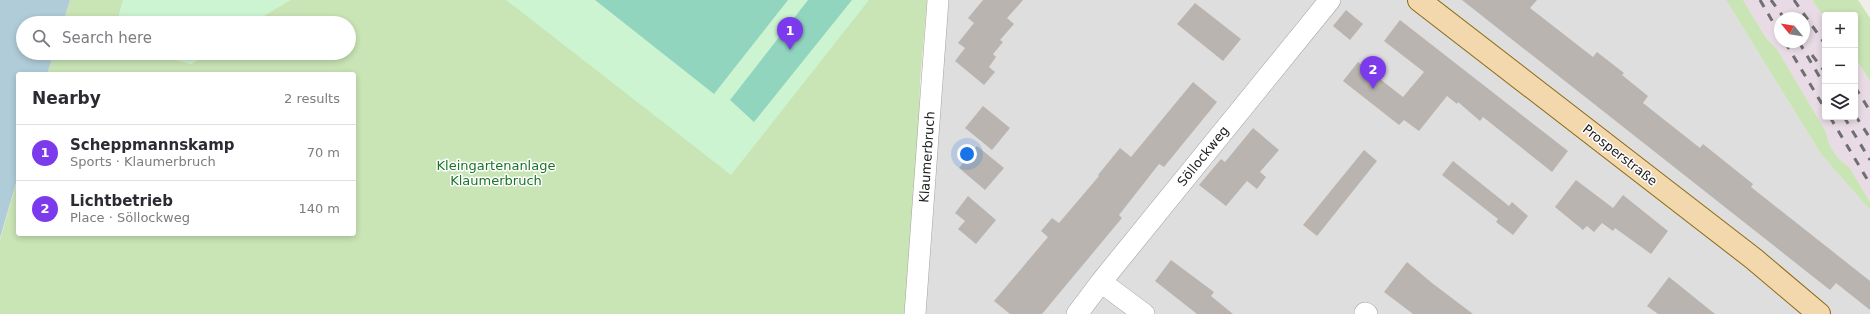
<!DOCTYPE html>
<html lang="en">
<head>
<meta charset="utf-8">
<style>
  :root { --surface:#fff; --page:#f2f2f3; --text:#2b2b33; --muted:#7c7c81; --line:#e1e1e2; --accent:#7c3aed }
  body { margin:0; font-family:"DejaVu Sans",sans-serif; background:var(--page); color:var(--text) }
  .controls { position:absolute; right:12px; top:12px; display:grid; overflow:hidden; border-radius:4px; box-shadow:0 2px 6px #0003 }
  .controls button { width:36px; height:36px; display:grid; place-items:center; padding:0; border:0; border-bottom:1px solid var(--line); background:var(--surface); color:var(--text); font:20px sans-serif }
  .compass { position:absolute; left:1774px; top:12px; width:36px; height:36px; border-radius:50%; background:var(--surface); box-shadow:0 2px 6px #0003; rotate:300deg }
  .you { position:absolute; left:967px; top:154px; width:14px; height:14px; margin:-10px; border:3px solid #fff; border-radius:50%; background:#1a73e8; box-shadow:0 0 0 6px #1a73e833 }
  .badge { display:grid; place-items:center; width:26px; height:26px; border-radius:50%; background:var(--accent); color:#fff; font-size:13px; font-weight:700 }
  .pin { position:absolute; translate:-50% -33px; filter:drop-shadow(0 1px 2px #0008) }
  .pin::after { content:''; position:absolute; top:21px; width:14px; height:12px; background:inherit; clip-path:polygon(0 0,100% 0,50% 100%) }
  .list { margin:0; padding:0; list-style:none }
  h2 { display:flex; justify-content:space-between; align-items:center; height:52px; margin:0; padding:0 16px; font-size:17px }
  h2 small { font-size:13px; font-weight:400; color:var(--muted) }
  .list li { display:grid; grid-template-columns:26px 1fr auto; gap:12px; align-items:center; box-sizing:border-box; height:56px; padding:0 16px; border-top:1px solid var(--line) }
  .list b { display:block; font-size:15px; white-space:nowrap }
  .list p { margin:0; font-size:13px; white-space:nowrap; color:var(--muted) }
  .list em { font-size:13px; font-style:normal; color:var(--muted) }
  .icon { flex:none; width:22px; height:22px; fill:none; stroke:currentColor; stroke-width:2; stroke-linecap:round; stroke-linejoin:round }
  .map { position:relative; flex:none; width:1870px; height:314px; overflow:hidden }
  .search { position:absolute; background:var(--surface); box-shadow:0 2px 6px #0003; left:16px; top:16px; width:340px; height:44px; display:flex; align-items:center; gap:10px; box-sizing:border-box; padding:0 14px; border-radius:22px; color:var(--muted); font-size:15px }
  .panel { position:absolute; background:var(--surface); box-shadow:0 2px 6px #0003; left:16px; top:72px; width:340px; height:164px; border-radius:4px }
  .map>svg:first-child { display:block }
  .residential { fill:#dfdede }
  .industrial { fill:#e8dbe5; fill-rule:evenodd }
  .grass { fill:#c9e4b5 }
  .park { fill:#ccf4d1 }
  .pitch { fill:#91d5bf }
  .water { fill:#afccd8 }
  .building { fill:#b9b4af }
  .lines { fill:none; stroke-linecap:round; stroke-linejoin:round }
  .minor-casing { stroke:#a2a2a2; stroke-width:22 }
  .major-casing { stroke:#8c6a12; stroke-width:24 }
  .minor { stroke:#fff; stroke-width:21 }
  .major { stroke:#f2d8ac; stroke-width:22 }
  .rail { stroke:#6f6f6f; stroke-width:3; stroke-dasharray:8 8; stroke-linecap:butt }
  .labels { text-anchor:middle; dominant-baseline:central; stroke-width:3; stroke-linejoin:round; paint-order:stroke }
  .street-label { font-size:13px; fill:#212121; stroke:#fff }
  .park-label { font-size:13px; fill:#197426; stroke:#fff }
</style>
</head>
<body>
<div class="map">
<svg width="1870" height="314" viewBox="0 0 1870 314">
  <rect width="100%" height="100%" fill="#f0eee9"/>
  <path class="residential" d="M945 0H1726L1821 154 1870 210V314H925Z"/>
  <path class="industrial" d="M1743 0H1812L1821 13 1825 16V117H1855V57L1870 81V202L1850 168 1837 157 1829 144 1826 132 1777 49 1766 38ZM1780 18H1804V42H1780Z"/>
  <path class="grass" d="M70 0H123L117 23H63Z
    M290 0H927L920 81 915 314H0V240L18 177V234H354V74H47L54 53H152L191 64 208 53H349V23H252Z
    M1726 0H1743L1766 38 1777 49 1826 132 1829 144 1837 157 1850 168 1870 202V210L1821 154Z
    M1812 0H1858L1870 18V81L1855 57V15L1825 16 1821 13Z"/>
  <path class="park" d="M123 0H290L252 23H117Z
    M506 0H869L731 175Z
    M152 53H208L191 64Z"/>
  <path class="pitch" d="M595 0H788L714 94Z
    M808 0H852L754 122 730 100Z"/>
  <path class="water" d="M0 0H70L63 23H23V53H54L47 74H18V176L0 238Z"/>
  <path class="building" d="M983 0H1023L1007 18 1014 24 1000 40 1003 42 993 54 996 57 989 67 995 72 984 85 955 61 965 48 958 43 974 23 968 18Z
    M1462 0H1537L1530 8 1593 57 1597 52 1624 73 1622 75 1648 96 1643 103 1700 148 1703 144 1753 184 1751 187 1870 281V310L1836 283 1830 290Z
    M1195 3 1241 39 1223 61 1177 24Z
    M1346 10 1363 24 1350 40 1333 26Z
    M1400 20 1568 151 1552 172 1483 117 1480 121 1458 102 1457 104 1447 96 1419 131 1404 120 1399 125 1343 81 1358 62 1403 97 1424 72 1384 41Z
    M1193 82 1217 102 1164 167 1159 164 1119 215 1122 218 1042 314H1010L994 301 1048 237 1041 231 1052 218 1059 223 1099 176 1098 175 1120 148 1131 157Z
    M983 106 1010 128 992 150 965 128Z
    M1253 128 1279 150 1260 172 1266 177 1257 189 1247 181 1226 206 1199 185 1221 159 1225 162Z
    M977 146 1004 168 985 190 959 168Z
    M1364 150 1377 161 1317 236 1303 225Z
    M1453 161 1509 206 1512 202 1528 216 1513 235 1496 222 1498 219 1442 175Z
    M1576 180 1613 208 1623 195 1668 231 1651 254 1615 228 1613 231 1602 223 1594 232 1587 226 1583 230 1555 207Z
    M968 196 996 220 976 244 958 229 965 221 955 213Z
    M1171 260 1214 292 1211 296 1233 314H1197L1155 281Z
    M1407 262 1432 283 1473 314H1413L1384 292Z
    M1669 277 1715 314H1658L1647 306Z"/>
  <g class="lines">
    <defs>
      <path id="minor" d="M1101 282 1144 314
        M1365 313 1367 314
        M915 314 938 0
        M1077 314 1101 282 1330 0"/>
      <path id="major" d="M1419 0 1754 259 1819 314"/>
    </defs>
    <use href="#minor" class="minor-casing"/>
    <use href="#major" class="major-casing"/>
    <use href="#minor" class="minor"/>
    <use href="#major" class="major"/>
    <path class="rail" d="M1760 0 1780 34
      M1771 0 1784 18
      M1794 0 1825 44
      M1785 42 1825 109
      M1799 42 1825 86
      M1812 55 1825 72
      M1855 87 1870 111
      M1855 115 1870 138
      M1830 117 1870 184
      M1844 117 1870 160"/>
  </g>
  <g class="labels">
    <g class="street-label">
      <text transform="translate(1620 155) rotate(38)">Prosperstraße</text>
      <text transform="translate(1203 156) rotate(-51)">Söllockweg</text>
      <text transform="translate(927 157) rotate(-86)">Klaumerbruch</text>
    </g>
    <g class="park-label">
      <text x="496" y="165">Kleingartenanlage<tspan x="496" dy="15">Klaumerbruch</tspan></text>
    </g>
  </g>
</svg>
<div class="controls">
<button>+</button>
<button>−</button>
<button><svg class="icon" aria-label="layers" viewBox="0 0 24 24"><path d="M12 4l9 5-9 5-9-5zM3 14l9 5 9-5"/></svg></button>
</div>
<svg class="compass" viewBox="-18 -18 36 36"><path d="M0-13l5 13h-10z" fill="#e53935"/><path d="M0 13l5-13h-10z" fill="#7c7c81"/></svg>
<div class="you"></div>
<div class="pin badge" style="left:790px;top:50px">1</div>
<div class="pin badge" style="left:1373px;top:89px">2</div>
<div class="search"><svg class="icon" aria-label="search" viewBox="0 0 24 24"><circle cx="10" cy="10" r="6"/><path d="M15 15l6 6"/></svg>Search here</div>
<section class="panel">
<h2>Nearby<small>2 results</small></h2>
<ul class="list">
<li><span class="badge">1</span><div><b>Scheppmannskamp</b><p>Sports · Klaumerbruch</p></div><em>70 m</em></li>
<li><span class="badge">2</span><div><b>Lichtbetrieb</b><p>Place · Söllockweg</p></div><em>140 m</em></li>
</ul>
</section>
</div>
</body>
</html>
